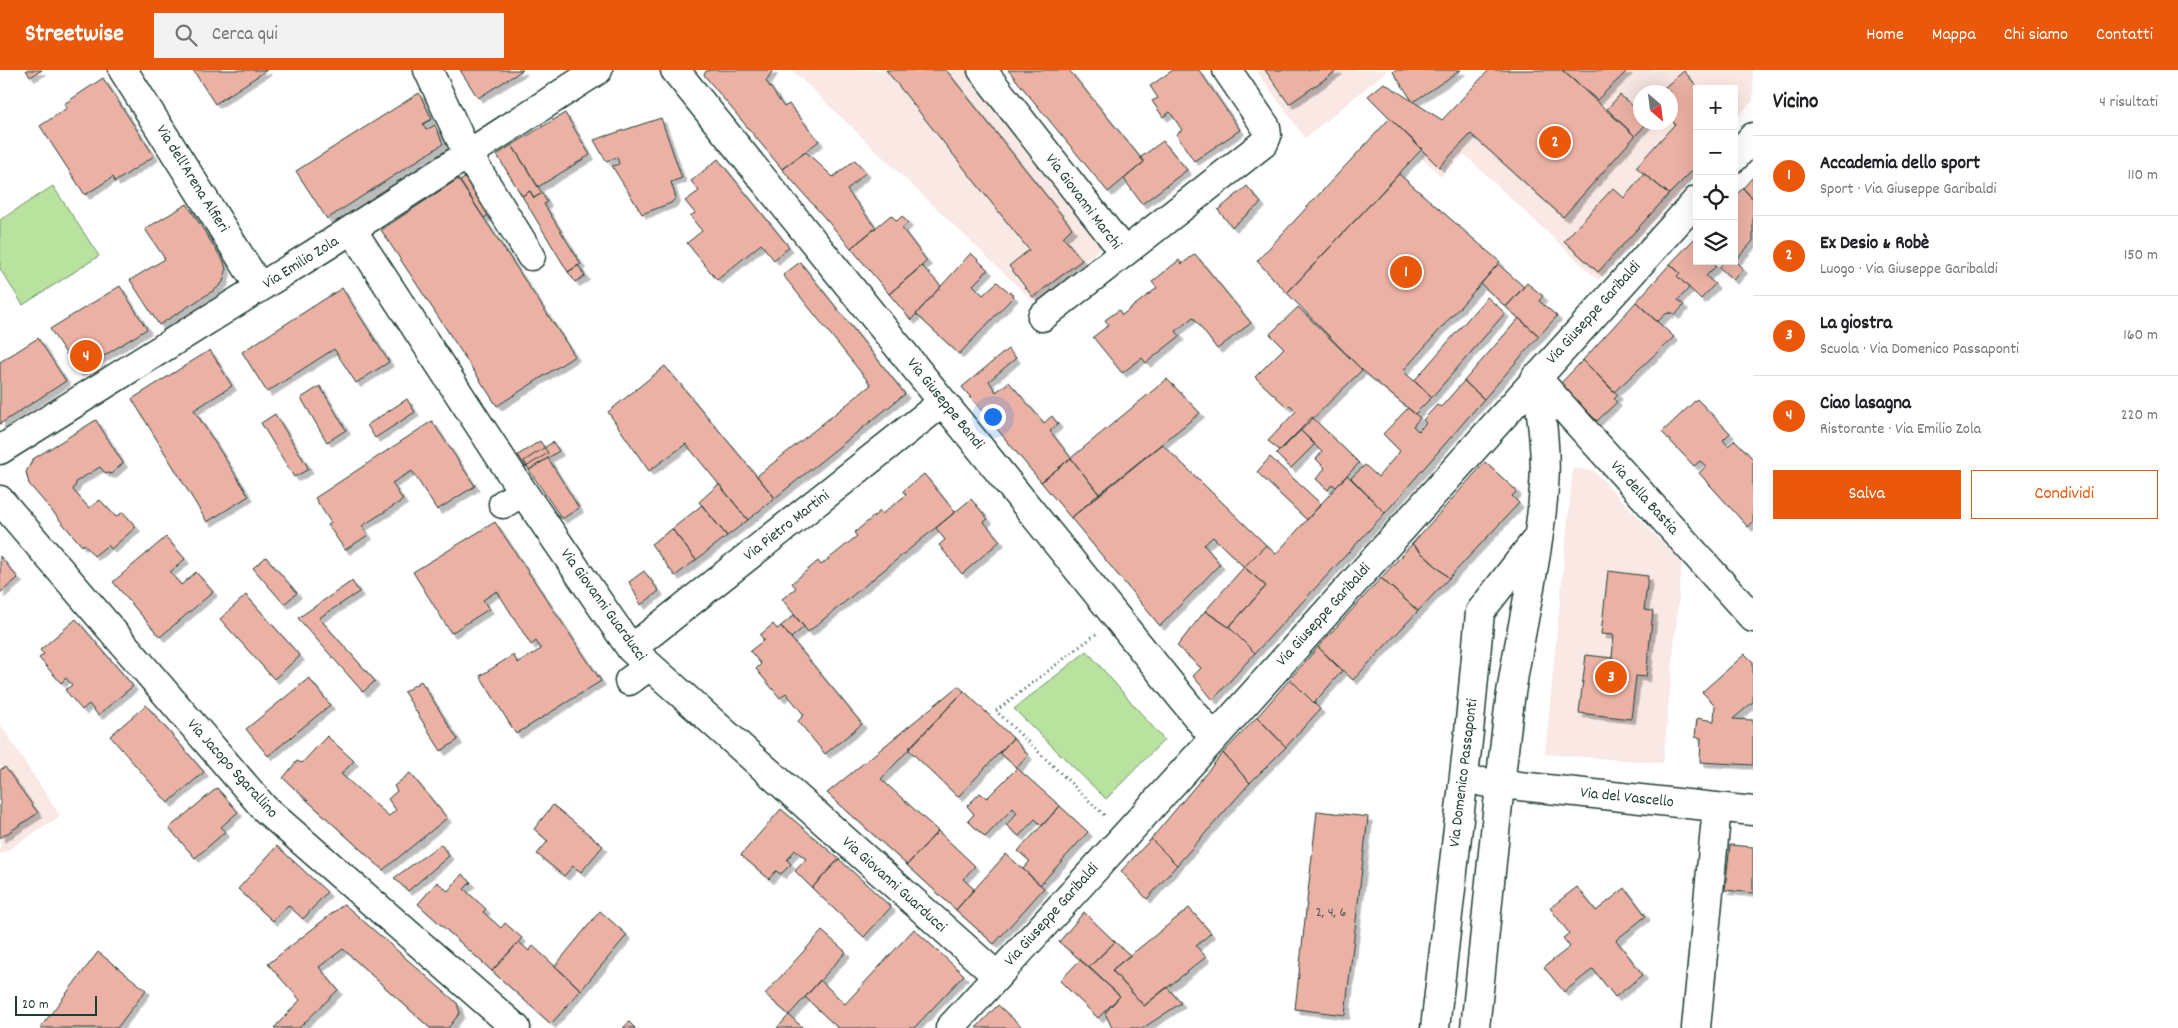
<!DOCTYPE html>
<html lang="it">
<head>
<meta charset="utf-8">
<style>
  :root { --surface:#fff; --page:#f2f2f2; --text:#202124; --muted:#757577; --line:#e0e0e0; --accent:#ea580c }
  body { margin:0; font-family:Dekko,sans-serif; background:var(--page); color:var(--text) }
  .controls { position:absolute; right:15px; top:15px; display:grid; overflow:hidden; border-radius:0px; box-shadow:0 5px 20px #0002 }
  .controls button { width:45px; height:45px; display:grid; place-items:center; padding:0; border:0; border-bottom:1px solid var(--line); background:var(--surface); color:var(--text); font:25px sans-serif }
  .compass { position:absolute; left:1633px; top:15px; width:45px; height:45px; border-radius:50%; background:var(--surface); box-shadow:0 5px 20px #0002; rotate:152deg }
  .scale { position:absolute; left:15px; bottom:12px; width:82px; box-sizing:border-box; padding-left:5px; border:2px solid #1f3d34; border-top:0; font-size:14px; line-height:18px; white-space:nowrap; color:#1f3d34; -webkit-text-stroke:4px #fff; paint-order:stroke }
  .you { position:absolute; left:992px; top:346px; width:18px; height:18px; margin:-12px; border:4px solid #fff; border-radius:50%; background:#1a73e8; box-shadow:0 0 0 8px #1a73e833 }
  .badge { display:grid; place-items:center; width:32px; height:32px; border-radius:50%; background:var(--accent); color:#fff; font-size:16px; font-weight:700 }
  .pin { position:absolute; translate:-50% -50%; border:2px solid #fff; box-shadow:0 1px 5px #0006 }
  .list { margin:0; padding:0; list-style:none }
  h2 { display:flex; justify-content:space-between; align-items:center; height:65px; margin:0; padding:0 20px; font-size:21px }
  h2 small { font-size:16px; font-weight:400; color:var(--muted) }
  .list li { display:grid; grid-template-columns:32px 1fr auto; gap:15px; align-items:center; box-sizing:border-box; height:80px; padding:0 20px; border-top:1px solid var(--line) }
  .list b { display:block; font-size:19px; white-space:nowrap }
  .list p { margin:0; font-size:16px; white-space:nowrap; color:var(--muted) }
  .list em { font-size:16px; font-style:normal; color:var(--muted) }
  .actions { display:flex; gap:10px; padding:15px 20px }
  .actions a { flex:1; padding:11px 0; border:1px solid var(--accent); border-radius:0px; text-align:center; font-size:18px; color:var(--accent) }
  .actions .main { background:var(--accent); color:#fff }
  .icon { flex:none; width:28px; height:28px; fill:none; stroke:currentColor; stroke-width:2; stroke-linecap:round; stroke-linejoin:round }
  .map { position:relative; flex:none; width:1753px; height:958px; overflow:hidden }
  header { display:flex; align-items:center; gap:30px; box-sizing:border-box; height:70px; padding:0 25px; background:var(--accent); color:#fff }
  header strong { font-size:24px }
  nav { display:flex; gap:28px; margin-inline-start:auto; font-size:18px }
  .search { width:350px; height:45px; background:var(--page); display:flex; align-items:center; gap:12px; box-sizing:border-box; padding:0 18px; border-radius:0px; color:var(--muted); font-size:19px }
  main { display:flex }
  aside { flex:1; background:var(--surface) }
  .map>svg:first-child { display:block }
  .built { fill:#f9e8e4; fill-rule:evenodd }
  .green { fill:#b8e29e; stroke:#6c9069 }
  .building { fill:#ebb1a5; stroke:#1f3d34; filter:url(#shadow) }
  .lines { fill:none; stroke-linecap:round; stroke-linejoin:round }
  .minor-casing { stroke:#1f3d34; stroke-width:31 }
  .path { stroke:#1f3d34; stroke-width:3; stroke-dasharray:1 4; stroke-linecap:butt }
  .minor { stroke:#fff; stroke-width:28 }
  .labels { text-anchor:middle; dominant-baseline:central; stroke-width:5; stroke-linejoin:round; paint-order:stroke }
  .number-label { font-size:14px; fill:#525a50 }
  .street-label { font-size:16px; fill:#1f3d34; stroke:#fff }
</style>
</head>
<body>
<header>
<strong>Streetwise</strong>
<div class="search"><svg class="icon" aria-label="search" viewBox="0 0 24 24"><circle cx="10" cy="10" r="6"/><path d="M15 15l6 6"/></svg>Cerca qui</div>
<nav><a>Home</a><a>Mappa</a><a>Chi siamo</a><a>Contatti</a></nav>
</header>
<main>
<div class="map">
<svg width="1753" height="958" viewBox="0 0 1753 958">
  <defs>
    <filter id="shadow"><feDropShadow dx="4.5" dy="4.5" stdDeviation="0" flood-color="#0004"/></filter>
  </defs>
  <rect width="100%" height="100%" fill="#fff"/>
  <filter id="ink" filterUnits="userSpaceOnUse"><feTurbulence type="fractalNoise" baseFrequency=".02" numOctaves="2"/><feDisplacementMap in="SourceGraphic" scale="10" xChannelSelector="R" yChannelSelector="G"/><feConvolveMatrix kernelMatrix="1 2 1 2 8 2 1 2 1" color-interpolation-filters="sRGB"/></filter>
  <g filter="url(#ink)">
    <path class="built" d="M792 0H966L1106 174 1033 231Z
      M1256 0H1388L1305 68Z
      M1498 0H1753V30L1734 51V19H1702L1691 5 1701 19H1697V106L1598 210 1464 84 1441 106 1420 86ZM1640 22H1670V52H1640Z
      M1573 398 1594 401 1682 493 1663 693 1545 684Z
      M0 654 60 746 0 785Z"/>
    <path class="green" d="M53 116 99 186 23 235 0 199V150Z
      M1087 581 1164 670 1106 729 1014 639Z"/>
    <path class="building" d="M26 0H42L30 7Z
      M193 0H267L215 34Z
      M460 0H523L478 28Z
      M712 0H773L766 11 784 37 789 34 819 71 782 99 704 5 706 1Z
      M886 0H946L1072 158 1063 167 1082 190 1033 227 1009 196 1029 180Z
      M1008 0H1069L1144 92 1108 122Z
      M1173 0H1199L1240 60 1194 91 1176 64 1182 60 1170 42 1163 47 1152 31 1158 28 1150 16Z
      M1265 0H1338L1289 34Z
      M1395 0H1461L1413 32 1393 2Z
      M1489 0H1562L1635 66 1563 147 1471 64 1439 97 1368 26 1384 13 1442 50Z
      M1562 0H1628L1597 30Z
      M1684 1 1699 19H1697V96L1669 124 1636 97 1675 54 1670 49V22H1659Z
      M103 8 154 86 115 112 113 107 85 125 40 56 67 38 64 34Z
      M419 23 432 49 423 54 426 60 435 55 443 74 327 149 296 101Z
      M1620 25 1634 37 1640 30V52H1648L1635 66 1607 39Z
      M565 43 590 85 538 117 512 75Z
      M661 48 682 108 671 112 676 128 671 133 642 144 612 96 619 94 617 87 606 91 594 70Z
      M1390 48 1422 79 1287 223 1257 191Z
      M1163 71 1187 100 1142 134 1124 109 1144 92 1141 87Z
      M512 75 542 123 534 128 530 121 522 126 497 85Z
      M806 82 833 107 855 90 866 102 847 120 876 158 851 178 782 99Z
      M718 89 789 177 774 190 761 174 717 210 687 173 702 161 690 146 695 143 685 131 699 121 691 111Z
      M1399 104 1500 192 1403 301 1432 327 1415 344 1362 300 1287 223Z
      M1644 104 1669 124 1598 202 1564 171 1613 118 1624 128Z
      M469 105 493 142 484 148 460 111Z
      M1753 107V129L1743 118Z
      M458 109 575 286 497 336 381 160Z
      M1247 116 1261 133 1232 157 1218 140Z
      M1743 118 1753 129V171L1735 191 1743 199 1733 210 1719 197 1725 191H1734V127Z
      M530 121 534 128 542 123 547 132 544 134 581 194 568 202 522 126Z
      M187 134 224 192 226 200 223 212 216 219 159 255 130 210 165 189 145 159Z
      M891 145 897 151 902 146 908 153 902 158 927 191 889 224 851 178Z
      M1697 166V191H1713L1716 196 1706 206 1715 214 1701 229 1677 206 1680 203 1670 194Z
      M971 183 988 200 973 215 983 225 997 212 1014 226 959 284 916 244Z
      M1195 184 1251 253 1217 279 1193 247 1176 261 1180 266 1146 293 1142 288 1122 303 1093 267 1109 255 1105 250 1119 240 1122 245 1157 218 1152 212 1179 190 1182 194Z
      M800 192 905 324 775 428 757 406 871 315 783 205Z
      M1498 194 1524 217 1506 237 1481 214Z
      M1670 194 1680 203 1677 206 1689 218 1678 230 1684 235 1675 245 1671 242 1669 244 1667 243 1657 252 1636 232Z
      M578 195 585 206 575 212 568 202Z
      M922 196 941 216 911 250 889 224Z
      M1527 213 1543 226 1539 231 1557 246 1539 266 1506 237Z
      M120 216 147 259 78 302 50 259Z
      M342 218 389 292 356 313 334 279 267 322 242 282Z
      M1487 227 1505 243 1432 327 1414 311Z
      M1636 232 1674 267 1614 322 1583 290Z
      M1298 237 1362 300 1280 381 1268 371 1296 341 1290 335 1287 337 1255 307 1284 278 1270 264Z
      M1519 248 1539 266 1484 329 1464 311Z
      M38 268 66 311 0 354V292Z
      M1008 279 1016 288 989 311 996 322 1009 312 1044 353 1052 346 1058 354 1050 361 1071 388 1041 412 962 317Z
      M210 280 232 316 194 340 249 426 207 452 132 329Z
      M1583 290 1618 325 1614 329 1617 332 1597 351 1560 314Z
      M665 296 775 428 748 450 686 374 649 401 608 342Z
      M1167 309 1200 343 1099 424 1071 388Z
      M1464 311 1484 329 1385 443 1351 408 1365 395 1378 407 1400 381 1383 364 1408 338 1420 348 1413 356 1418 361 1426 353 1423 350 1437 335 1441 337Z
      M320 316 346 360 327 372 301 328Z
      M407 329 415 342 375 368 367 355Z
      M1697 329 1730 363 1723 370 1728 376 1735 370 1753 389V452L1748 457 1699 403 1706 396 1700 391 1694 396 1662 362Z
      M275 344 309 399 294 407 261 353Z
      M1312 347 1359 393 1336 417 1332 414 1328 420 1316 409 1325 398 1316 389 1322 382 1300 360Z
      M96 350 123 393 111 404 104 402 100 397 77 411 73 420 89 438 100 430 116 447 123 442 136 457 111 479 108 475 94 486 84 474 82 476 29 414 26 402 33 389Z
      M432 351 475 416 437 440 412 401 392 413 403 430 362 456 368 465 345 480 328 455 331 453 315 428Z
      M1300 360 1315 374 1291 398 1276 384Z
      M540 371 548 383 526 397 518 385Z
      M553 372 559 381 529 400 524 391Z
      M1162 374 1266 475 1244 497 1213 467 1204 475 1220 494 1160 556 1071 448Z
      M1270 387 1321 434 1307 450 1257 402Z
      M548 388 579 438 562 449 529 400Z
      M1071 388 1099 424 1071 448 1041 412Z
      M1485 392 1517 421 1512 426 1519 433 1449 508 1412 474Z
      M924 404 955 442 808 562 782 529 796 518 792 513 818 491 821 495 857 466 854 463 880 441 882 444 906 425 903 421Z
      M1347 405 1385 443 1255 583 1229 557 1266 516 1244 497 1266 475 1276 484Z
      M719 414 748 450 727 466 699 432Z
      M971 429 988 449 984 452 1000 471 962 504 939 475 945 470 936 458Z
      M702 435 727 466 696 490 672 459Z
      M495 452 601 611 516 664 480 606 513 585 518 593 541 579 536 571 531 575 497 521 483 530 489 539 451 563 413 502Z
      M672 459 696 490 675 506 651 474Z
      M166 467 185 489 170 502 181 515 196 502 213 522 160 567 113 512Z
      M1412 474 1449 508 1418 541 1381 508Z
      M0 486 18 508 0 523Z
      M266 487 297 523 284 534 253 498Z
      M1244 497 1266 516 1229 557 1205 541Z
      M644 501 659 521 641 535 629 512Z
      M1608 501 1648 506 1644 540 1653 541 1646 607 1636 606 1631 649 1579 643 1586 585 1612 588 1614 565 1601 564Z
      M1381 508 1418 541 1353 610 1318 577Z
      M352 511 359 522 319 548 375 611 363 622 298 548Z
      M246 525 300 586 274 609 220 549Z
      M1205 541 1229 557 1255 583 1213 630 1193 606 1201 598 1177 576Z
      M794 545 804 557 791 568 781 556Z
      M76 549 133 616 98 645 89 634 82 640 65 620 72 615 66 608 61 613 39 588 44 584 40 580Z
      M773 554 777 559 781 556 862 654 825 684 798 651 804 645 786 623 780 628 756 599 761 594 750 581 764 570 760 565Z
      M1318 577 1342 601 1314 633 1290 609Z
      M1745 584 1753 592V632L1733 649 1753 650V695L1700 692 1701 668 1695 667 1697 648 1714 651 1715 635 1702 622Z
      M309 608 330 635 268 686 246 659Z
      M1290 609 1320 639 1286 677 1257 647Z
      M421 611 458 670 441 681 404 622Z
      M958 616 964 621 881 709 938 761 907 795 827 723Z
      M964 621 1013 668 958 727 908 679Z
      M146 635 204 702 168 733 110 666Z
      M1257 647 1286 677 1250 713 1223 683Z
      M327 666 354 691 341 704 389 746 396 740 388 729 397 721 394 716 410 703 447 748 383 800 283 708 297 691 302 693Z
      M1013 668 1028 685 1017 698 1000 683Z
      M1223 683 1250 713 1177 795 1151 769Z
      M5 697 38 743 0 768V700Z
      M1017 698 1060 736 1042 756 1035 749 1019 766 1006 755 1017 743 1013 738 985 767 968 751 974 744 967 736 980 723 987 728Z
      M217 718 238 742 221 757 225 762 195 788 169 758Z
      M553 735 603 776 581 802 573 796 564 806 537 784 548 771 534 759Z
      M1060 736 1088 762 1040 815 1023 799 1030 791 1018 781Z
      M781 739 839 789 812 818 795 801 806 789 795 780 787 790 791 794 781 804 776 801 769 809 741 785Z
      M1317 741 1368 747 1345 945 1295 939Z
      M938 761 975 796 963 809 974 819 956 840 907 795Z
      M1151 769 1177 795 1147 829 1121 801Z
      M441 774 449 786 408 821 394 808Z
      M1730 775 1753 777V823L1725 820Z
      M277 776 327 822 303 849 288 835 273 851 238 819Z
      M1006 784 1044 818 994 874 956 840Z
      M839 789 891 837 864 867 812 818Z
      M462 804 471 812 464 819 486 839 483 842 501 858 505 853 522 868 492 901 418 834 437 812 448 821Z
      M1577 817 1596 841 1625 818 1646 846 1616 870 1643 905 1615 927 1593 899 1564 922 1544 897 1570 877 1563 868 1569 863 1550 838Z
      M344 834 457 933 460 943 448 958H430L343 879 319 897 338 920 299 958H274L300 930 268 894Z
      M1189 838 1211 863 1196 876 1206 887 1144 936 1112 900Z
      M600 841 627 865 581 920 555 896Z
      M1084 842 1115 872 1089 897 1059 872Z
      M914 859 964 905 914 958H838L805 927 820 910 845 934Z
      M822 861 846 882 789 945 765 924Z
      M519 872 529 881 533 876 581 920 551 954 492 901Z
      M1115 872 1130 885 1112 900 1144 936 1167 917 1181 933 1143 958H1112L1105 943 1120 926 1089 897Z
      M98 882 146 920 117 958H40Z
      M1080 890 1120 926 1098 948 1060 911Z
      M998 935 1023 958H976Z
      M789 945 803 958H777Z
      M629 952 635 958H623Z"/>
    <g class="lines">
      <defs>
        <path id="minor" d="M123 0 260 218
          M428 0 467 83 531 186
          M675 0 1214 668
          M982 0 1124 182
          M1734 88 1753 67
          M352 160 523 422 631 579 997 906
          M1042 247 1264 73 1267 66 1266 57 1227 0
          M1536 307 1753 548
          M0 380 326 176 598 0
          M0 430 264 738 516 958
          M503 434 523 422
          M631 579 943 332
          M629 611 648 597
          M1482 712 1753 741
          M950 958 1214 668 1697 130
          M1435 958 1469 662 1480 542 1535 471
          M1475 958C1487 849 1496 739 1510 630 1520 559 1539 488 1544 417 1547 380 1541 344 1536 307
          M1696 958 1717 737"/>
      </defs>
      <use href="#minor" class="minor-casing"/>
      <path class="path" d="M1096 564 996 641 1105 746"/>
      <use href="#minor" class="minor"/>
    </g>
  </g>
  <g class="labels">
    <g class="number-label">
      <text x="1331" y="843">2, 4, 6</text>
    </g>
    <g class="street-label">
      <text transform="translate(192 109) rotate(58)">Via dell'Arena Alfieri</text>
      <text transform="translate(1083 132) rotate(53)">Via Giovanni Marchi</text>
      <text transform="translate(301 193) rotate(-32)">Via Emilio Zola</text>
      <text transform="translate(1594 243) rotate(-48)">Via Giuseppe Garibaldi</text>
      <text transform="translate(945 334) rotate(51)">Via Giuseppe Bandi</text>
      <text transform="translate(1644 428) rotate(48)">Via della Bastia</text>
      <text transform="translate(787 456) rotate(-38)">Via Pietro Martini</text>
      <text transform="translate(603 535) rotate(54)">Via Giovanni Guarducci</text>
      <text transform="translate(1324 545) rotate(-48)">Via Giuseppe Garibaldi</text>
      <text transform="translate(232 699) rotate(48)">Via Jacopo Sgarallino</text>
      <text transform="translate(1464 703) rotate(-83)">Via Domenico Passaponti</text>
      <text transform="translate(1627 728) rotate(6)">Via del Vascello</text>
      <text transform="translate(894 815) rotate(42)">Via Giovanni Guarducci</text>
      <text transform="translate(1052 845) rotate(-48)">Via Giuseppe Garibaldi</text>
    </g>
  </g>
</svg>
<div class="controls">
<button>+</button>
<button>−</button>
<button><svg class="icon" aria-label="locate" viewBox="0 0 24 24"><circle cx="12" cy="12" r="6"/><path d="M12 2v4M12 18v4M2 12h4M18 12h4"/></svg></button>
<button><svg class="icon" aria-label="layers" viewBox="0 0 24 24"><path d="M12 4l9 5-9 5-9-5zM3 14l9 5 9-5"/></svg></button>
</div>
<svg class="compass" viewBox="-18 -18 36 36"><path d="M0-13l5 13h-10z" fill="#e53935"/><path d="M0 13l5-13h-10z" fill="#757577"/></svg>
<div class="scale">20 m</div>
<div class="you"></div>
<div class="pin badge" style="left:1406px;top:202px">1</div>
<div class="pin badge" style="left:1555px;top:72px">2</div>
<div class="pin badge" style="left:1611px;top:607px">3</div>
<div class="pin badge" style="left:86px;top:286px">4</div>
</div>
<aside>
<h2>Vicino<small>4 risultati</small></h2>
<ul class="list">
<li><span class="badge">1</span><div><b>Accademia dello sport</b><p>Sport · Via Giuseppe Garibaldi</p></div><em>110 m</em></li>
<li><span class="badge">2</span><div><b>Ex Desio &amp; Robè</b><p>Luogo · Via Giuseppe Garibaldi</p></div><em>150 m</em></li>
<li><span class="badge">3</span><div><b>La giostra</b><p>Scuola · Via Domenico Passaponti</p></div><em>160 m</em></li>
<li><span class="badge">4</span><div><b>Ciao lasagna</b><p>Ristorante · Via Emilio Zola</p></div><em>220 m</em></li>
</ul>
<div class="actions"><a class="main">Salva</a><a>Condividi</a></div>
</aside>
</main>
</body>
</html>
